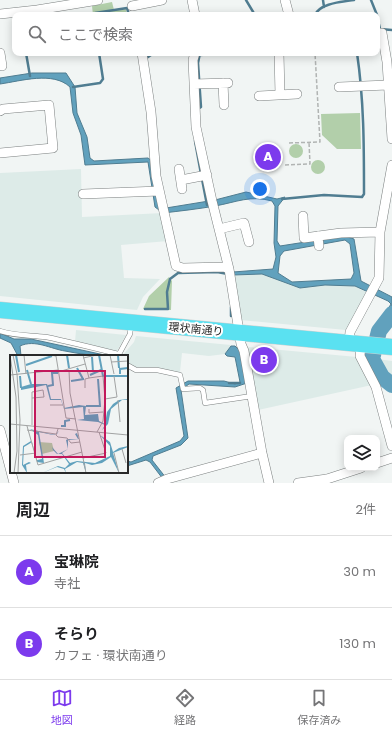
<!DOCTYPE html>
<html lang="ja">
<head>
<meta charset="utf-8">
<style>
  :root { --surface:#fff; --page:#f2f2f2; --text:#202124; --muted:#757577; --line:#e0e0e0; --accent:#7c3aed }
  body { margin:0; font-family:Poppins,"Noto Sans JP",sans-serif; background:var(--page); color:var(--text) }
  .controls { position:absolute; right:12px; bottom:12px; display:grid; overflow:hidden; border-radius:8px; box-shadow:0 2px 10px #0003 }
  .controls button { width:36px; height:36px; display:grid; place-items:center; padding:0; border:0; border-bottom:1px solid var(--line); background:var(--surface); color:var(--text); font:20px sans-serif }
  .you { position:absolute; left:260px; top:189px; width:14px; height:14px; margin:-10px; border:3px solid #fff; border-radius:50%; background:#1a73e8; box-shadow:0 0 0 6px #1a73e833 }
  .badge { display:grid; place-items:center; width:26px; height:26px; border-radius:50%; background:var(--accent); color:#fff; font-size:13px; font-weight:700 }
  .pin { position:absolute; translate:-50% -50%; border:2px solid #fff; box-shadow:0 1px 4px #0006 }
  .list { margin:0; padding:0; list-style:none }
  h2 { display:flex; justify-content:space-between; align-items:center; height:52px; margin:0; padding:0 16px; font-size:17px }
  h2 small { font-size:13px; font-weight:400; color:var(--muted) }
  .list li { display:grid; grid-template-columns:26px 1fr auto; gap:12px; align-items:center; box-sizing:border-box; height:72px; padding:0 16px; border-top:1px solid var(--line) }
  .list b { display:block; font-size:15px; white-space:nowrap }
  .list p { margin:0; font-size:13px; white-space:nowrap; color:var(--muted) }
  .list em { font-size:13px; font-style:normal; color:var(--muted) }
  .icon { flex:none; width:22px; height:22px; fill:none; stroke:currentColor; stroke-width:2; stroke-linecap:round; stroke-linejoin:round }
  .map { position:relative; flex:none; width:392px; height:483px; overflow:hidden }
  .search { position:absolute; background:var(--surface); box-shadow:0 2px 10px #0003; left:12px; right:12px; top:12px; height:44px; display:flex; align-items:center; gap:10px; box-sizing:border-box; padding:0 14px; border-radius:8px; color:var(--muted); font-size:15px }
  .sheet { height:196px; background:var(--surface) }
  nav { display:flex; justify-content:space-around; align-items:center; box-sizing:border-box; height:56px; border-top:1px solid var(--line); background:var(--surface); font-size:11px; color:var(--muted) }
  nav a { display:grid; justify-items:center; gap:2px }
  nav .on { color:var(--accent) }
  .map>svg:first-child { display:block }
  .built { fill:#ddebe8 }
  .green { fill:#b2cfaa }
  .water { fill:#61a1bd; stroke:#507d91; fill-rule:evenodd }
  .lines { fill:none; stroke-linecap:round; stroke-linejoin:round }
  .stream { stroke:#507d91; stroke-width:2.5 }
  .river { stroke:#61a1bd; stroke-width:16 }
  .lane-casing { stroke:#7c8080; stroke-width:5.5 }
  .street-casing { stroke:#7c8080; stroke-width:10 }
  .highway-casing { stroke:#d0d0d0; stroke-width:17 }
  .path { stroke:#b1b4b3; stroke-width:1.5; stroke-dasharray:4 2; stroke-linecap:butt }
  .lane { stroke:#fff; stroke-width:4.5 }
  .street { stroke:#fff; stroke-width:9 }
  .highway { stroke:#5ae1f1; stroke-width:16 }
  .labels { text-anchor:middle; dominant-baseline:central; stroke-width:4; stroke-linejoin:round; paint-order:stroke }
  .street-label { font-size:11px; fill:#282929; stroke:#fff }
  .inset-river { fill:none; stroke:#61a1bd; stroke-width:2 }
  .inset-road { fill:none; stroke:#a1a3a3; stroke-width:1 }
  .view { fill:#c2185b; fill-opacity:0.15; stroke:#c2185b; stroke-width:2 }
  .inset-edge { fill:none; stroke:#282929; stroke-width:2 }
</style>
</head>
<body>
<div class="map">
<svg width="392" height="483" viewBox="0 0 392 483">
  <rect width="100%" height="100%" fill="#f1f5f4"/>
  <path class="built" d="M81 169 82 217 163 213 168 241 121 245 124 278 160 279 143 297 137 310 0 296V173Z
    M262 274 300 288 325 285 355 286 368 293 346 330 240 320 233 275Z
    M76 330 126 335 117 351 113 352 75 342Z
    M136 336 231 345V348L225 354 209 356 182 353 180 372 137 368 127 362V356H122L134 342Z
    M249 347 357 357 372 385 258 410 246 349Z
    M377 359 392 361V380L388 378Z"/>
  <path class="green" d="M112 2 114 10 126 9 127 15H93L92 6Z
    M360 113 361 149H337L322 135 321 114Z
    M289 151a7 7 0 1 1 14 0a7 7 0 1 1-14 0Z
    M311 167a7 7 0 1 1 14 0a7 7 0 1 1-14 0Z
    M169 277 172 281 171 310 143 309 149 296Z"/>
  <path class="water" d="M32 73H66L75 87 77 113 87 137 90 158 94 161 148 158 152 161 166 208 215 200 246 192 277 199 285 197 278 206 277 241 280 246 344 236 354 239 361 281 392 297V319L383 333 374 332 391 304 388 301 355 286 325 285 300 288 262 274 233 275V272L273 269 276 257 274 243 275 206 272 201C250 195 237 202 215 206 198 209 180 211 163 213L155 207 148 162 85 165 81 135 73 113 70 87C53 71 21 81 0 84V78ZM345 240 350 244 354 273 351 279 292 282 278 273 280 256 284 251Z
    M0 333 14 339H31L109 356C94 356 80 354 65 351 51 349 35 339 20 346L21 356H18L11 343 0 338Z
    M231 346H235L241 352 247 383 235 387 189 384 181 390 188 438 181 445 153 456 152 460 170 483H166L150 462 146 460 127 466V461L131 462 180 441 184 436 176 388 188 381H224L235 384 240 382 235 357 227 356 225 354Z
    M366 359H377L387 378 392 380V388C380 384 369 372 366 359Z"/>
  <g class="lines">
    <path class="stream" d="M246 0 255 15
      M323 0 324 7
      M371 0 377 15
      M95 15V13L127 8 129 15
      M315 15C320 3 342 2 354 0
      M377 16 380 29 392 30
      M26 53 30 76
      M200 55 225 53
      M145 59 154 53
      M73 87 100 83 103 79 99 53
      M198 109 201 107 198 63 200 53
      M195 141 201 174
      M202 179 207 205
      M282 199 324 195 362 197 364 194C364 147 364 100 357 53
      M145 309H168L167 292 170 279 178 273 217 272 228 274
      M231 316V307
      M229 383H240"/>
    <path class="river" d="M392 314 379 331 372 359 382 377 392 385"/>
    <defs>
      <path id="lane" d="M0 331C15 336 30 335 46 337 70 342 94 348 118 354
        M118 356 130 334 131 325
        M127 365 136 370H157L180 375 183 389 200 388 203 390 205 403 252 396"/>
      <path id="street" d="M192 0 195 15
        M285 0 289 15
        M132 6 162 0
        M0 14 37 10 98 0
        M377 33H382L387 62 392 139
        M0 53 2 66
        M142 53 151 112 156 176 176 266 183 268 224 267 229 269
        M195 53 193 60 196 127 212 201 229 269 241 344 244 351 262 453 269 483
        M279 53 280 95
        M223 83 224 105
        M194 84 228 83
        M339 87 388 85
        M259 96 297 94
        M0 111 3 109 49 105 53 148 0 153
        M179 169 182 189
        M181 180 207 175
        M83 194 159 191
        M303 216 304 238 341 233 380 232
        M219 229 244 223 249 242
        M318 236 319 246
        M349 342 350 332 379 278 380 232 392 165
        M361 344 360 356 376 387 392 446
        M0 430 14 483
        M377 463 392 458
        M158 483 167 479 262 453
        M298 483 327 479 361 468"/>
      <path id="highway" d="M0 310 392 347"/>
    </defs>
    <use href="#lane" class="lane-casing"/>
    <use href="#street" class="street-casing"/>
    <use href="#highway" class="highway-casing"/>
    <path class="path" d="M289 143 320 142 315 53
      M285 165 310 164 309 142"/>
    <use href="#lane" class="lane"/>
    <use href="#street" class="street"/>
    <use href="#highway" class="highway"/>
  </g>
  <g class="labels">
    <g class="street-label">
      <text transform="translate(196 329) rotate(5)">環状南通り</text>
    </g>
  </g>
  <g transform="translate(10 355)">
    <rect width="118" height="118" fill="#f1f5f4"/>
    <path d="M29 87 42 88 44 96 32 99Z" fill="#b2cfaa"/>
    <path d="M21 29H37L38 31 41 44H51L54 53 69 50 76 51 75 60 88 59 89 66 95 69 97 57 103 49 109 45 118 44V45H112L101 54 98 69 92 75 95 70 88 67 67 65 74 64 73 52 54 54 51 45H40L36 30 11 35V32ZM20 74 45 80 49 76 47 79 43 80 42 92 48 99 58 94 56 85 58 84H68L65 79 67 78 69 84 58 85V94L52 98 60 108 67 106 85 108 100 101V91L90 80 100 87 103 97 109 93 118 91V92L103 98 109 118 101 102 92 108 82 110 75 108 76 118 73 108 67 107 55 114 56 118 54 114 47 112 32 118 48 111 55 113 59 109 52 99H47L43 95 42 92 43 80 29 77 34 108 27 107 22 87 19 89 14 92 13 110 19 107 21 108 16 110 17 118 12 110 13 91 21 86 27 105 32 104 28 80Z" fill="#61a1bd"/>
    <path class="inset-river" d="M6 0 9 17M57 0 59 13M89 0 93 21H118M108 0 109 13M82 2 83 17M16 10 42 1M67 13 73 24M17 15 21 29M110 19V14L118 13M80 20 91 15M10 21 11 33M61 26 74 24M38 31 43 30 42 18H48M76 51H90L88 24M51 71H55V66L60 65"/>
    <path class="inset-road" d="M0 0 6 42 7 96 4 118M3 0 7 19 10 65 8 118M14 0 16 19M40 0 46 1 56 63 66 64M73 0 79 23 93 21 95 44 93 66 87 77M100 0 104 19M73 3 87 0M101 7 118 6M59 15 60 38 76 118M48 17 75 9M0 20 48 15M75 33V24L79 23M95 44 107 42 104 21M108 45 110 67M40 50H53M79 54V58L93 57M0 69 118 80M22 70V37L33 35 34 42 22 43M17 71 28 110 72 97M48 74 46 80 48 82 57 83 61 88 70 87M17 75 46 79M112 94 116 108M104 98 109 118M10 100 26 98M73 103 96 98 89 77"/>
    <path class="view" d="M25 16H95V102H25Z"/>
    <rect width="118" height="118" class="inset-edge"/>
  </g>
</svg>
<div class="controls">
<button><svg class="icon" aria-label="layers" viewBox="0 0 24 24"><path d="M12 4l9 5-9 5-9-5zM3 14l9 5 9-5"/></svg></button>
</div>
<div class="you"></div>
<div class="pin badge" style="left:268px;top:157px">A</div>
<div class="pin badge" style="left:264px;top:360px">B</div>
<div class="search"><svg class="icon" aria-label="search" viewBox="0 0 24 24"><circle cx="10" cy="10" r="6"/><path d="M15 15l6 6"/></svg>ここで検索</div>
</div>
<section class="sheet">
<h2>周辺<small>2件</small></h2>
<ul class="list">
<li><span class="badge">A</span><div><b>宝琳院</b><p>寺社</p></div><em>30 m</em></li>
<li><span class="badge">B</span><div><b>そらり</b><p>カフェ · 環状南通り</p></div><em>130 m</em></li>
</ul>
</section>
<nav>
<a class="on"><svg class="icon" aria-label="map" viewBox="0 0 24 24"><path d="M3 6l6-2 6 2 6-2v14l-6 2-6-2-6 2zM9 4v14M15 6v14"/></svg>地図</a>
<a><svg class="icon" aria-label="directions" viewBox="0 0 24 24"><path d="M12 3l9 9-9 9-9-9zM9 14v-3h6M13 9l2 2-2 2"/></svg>経路</a>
<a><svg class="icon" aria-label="saved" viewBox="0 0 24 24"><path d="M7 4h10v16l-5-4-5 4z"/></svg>保存済み</a>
</nav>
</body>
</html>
